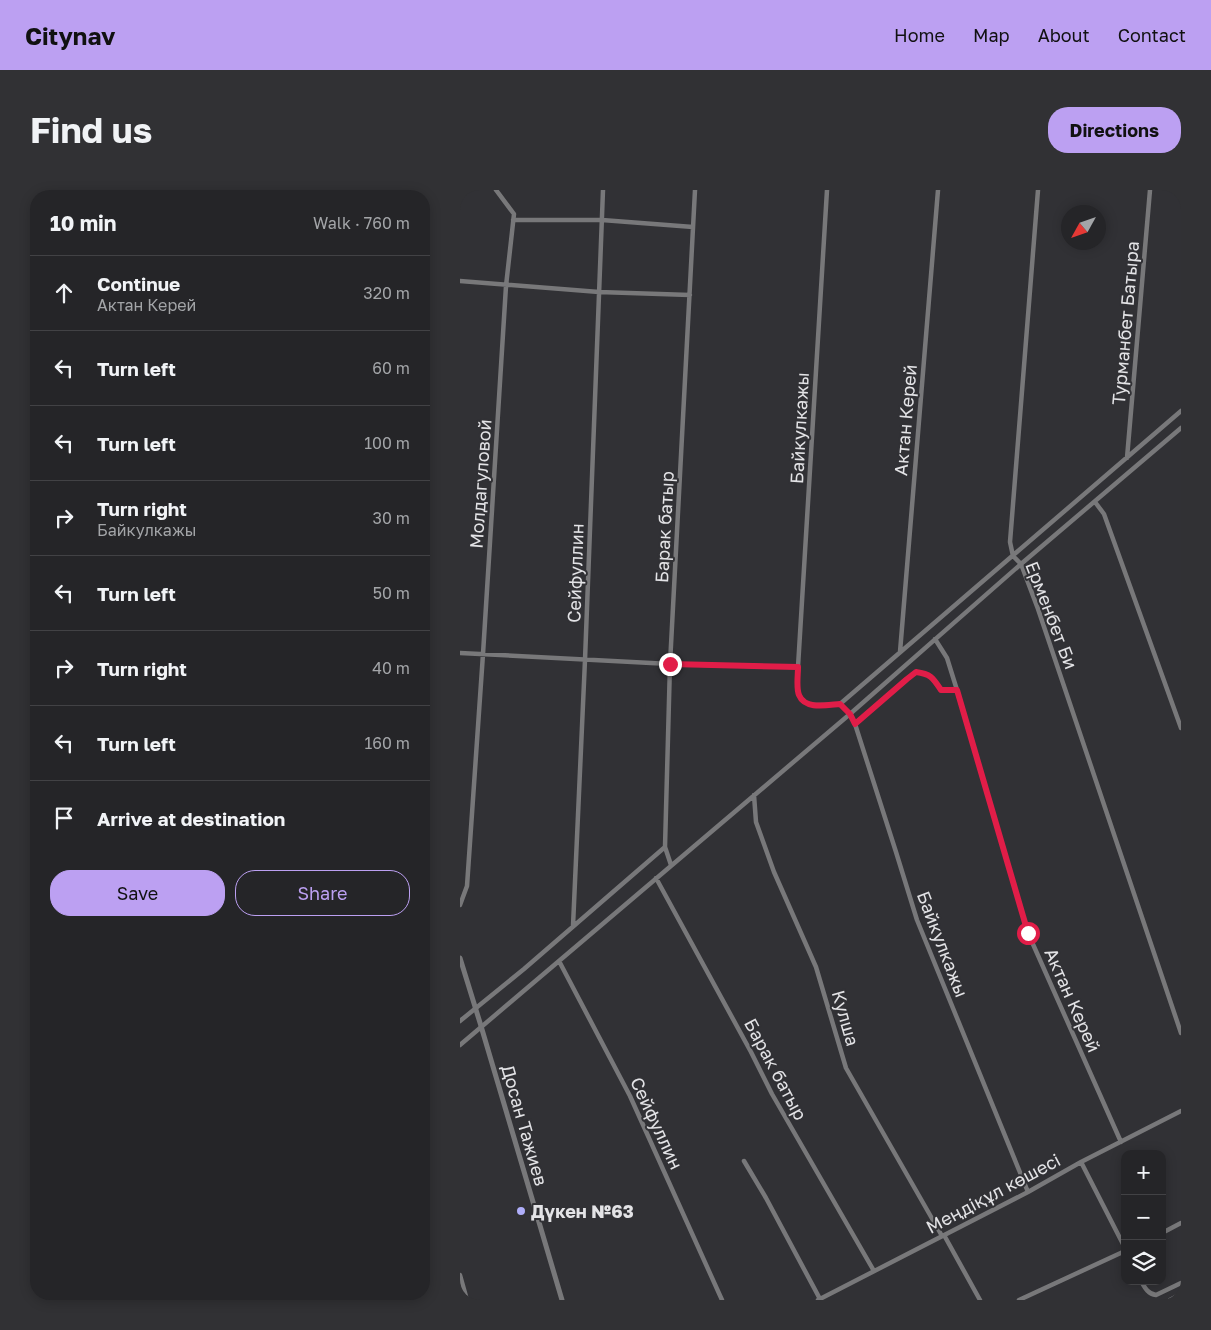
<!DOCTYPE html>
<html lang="en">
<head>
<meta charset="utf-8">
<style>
  :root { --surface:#252528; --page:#313134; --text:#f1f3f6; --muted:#a3a5a8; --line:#424245; --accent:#bca0f2 }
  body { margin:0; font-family:"Golos Text",sans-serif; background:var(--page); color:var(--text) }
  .controls { position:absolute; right:15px; bottom:15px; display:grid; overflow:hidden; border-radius:10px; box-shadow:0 2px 12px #0003 }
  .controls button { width:45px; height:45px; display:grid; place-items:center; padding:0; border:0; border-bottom:1px solid var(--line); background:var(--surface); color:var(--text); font:25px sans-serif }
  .compass { position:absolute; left:601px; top:15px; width:45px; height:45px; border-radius:50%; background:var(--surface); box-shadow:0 2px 12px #0003; rotate:230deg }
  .stop { position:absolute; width:15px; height:15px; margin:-11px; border:4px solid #e11d48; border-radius:50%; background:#fff }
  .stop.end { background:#e11d48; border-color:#fff; box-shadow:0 1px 5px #0008 }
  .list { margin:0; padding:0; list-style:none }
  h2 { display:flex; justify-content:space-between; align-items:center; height:65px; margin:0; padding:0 20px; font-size:21px }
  h2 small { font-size:16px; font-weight:400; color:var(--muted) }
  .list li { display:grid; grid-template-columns:32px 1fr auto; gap:15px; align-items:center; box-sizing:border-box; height:75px; padding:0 20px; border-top:1px solid var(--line) }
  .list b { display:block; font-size:19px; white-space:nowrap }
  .list p { margin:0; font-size:16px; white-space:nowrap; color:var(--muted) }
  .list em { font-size:16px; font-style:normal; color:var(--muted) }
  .actions { display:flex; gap:10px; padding:15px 20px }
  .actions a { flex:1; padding:11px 0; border:1px solid var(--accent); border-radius:20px; text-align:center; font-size:18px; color:var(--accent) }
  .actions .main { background:var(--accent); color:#111 }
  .icon { flex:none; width:28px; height:28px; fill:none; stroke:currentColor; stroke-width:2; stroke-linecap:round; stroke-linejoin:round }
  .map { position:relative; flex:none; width:721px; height:1110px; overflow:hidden; border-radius:20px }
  header { display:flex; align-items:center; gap:30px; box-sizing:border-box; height:70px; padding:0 25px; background:var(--accent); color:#111 }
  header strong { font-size:24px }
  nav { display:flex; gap:28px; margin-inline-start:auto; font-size:18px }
  .intro { display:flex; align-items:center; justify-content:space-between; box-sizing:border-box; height:120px; padding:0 30px }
  h1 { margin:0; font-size:35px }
  .button { padding:12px 22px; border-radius:20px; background:var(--accent); color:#111; font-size:18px; font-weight:700 }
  main { display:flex; gap:30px; padding:0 30px }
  aside { flex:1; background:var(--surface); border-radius:20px; box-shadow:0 2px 12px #0003 }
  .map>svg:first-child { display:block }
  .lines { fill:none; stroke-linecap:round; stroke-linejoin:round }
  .minor { stroke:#78787a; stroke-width:4.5 }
  .tertiary { stroke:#78787a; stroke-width:5 }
  .route { stroke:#e11d48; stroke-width:6 }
  .poi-dot { fill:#afaefa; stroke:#313135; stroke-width:2 }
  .labels { text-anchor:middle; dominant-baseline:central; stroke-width:4; stroke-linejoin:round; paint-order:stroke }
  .street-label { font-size:18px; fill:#e3e3e6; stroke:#313135 }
  .poi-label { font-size:18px; font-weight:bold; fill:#e3e3e6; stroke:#313135; text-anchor:start }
</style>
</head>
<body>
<header>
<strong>Citynav</strong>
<nav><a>Home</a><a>Map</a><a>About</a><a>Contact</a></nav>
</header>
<div class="intro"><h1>Find us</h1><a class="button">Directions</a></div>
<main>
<aside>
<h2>10 min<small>Walk · 760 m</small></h2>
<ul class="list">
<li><svg class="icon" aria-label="ahead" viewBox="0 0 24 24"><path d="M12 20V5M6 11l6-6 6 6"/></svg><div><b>Continue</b><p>Актан Керей</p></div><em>320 m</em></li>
<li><svg class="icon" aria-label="left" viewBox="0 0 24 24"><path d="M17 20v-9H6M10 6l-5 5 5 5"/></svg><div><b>Turn left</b></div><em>60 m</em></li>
<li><svg class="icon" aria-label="left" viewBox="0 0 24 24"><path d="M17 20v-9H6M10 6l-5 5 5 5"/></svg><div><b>Turn left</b></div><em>100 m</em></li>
<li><svg class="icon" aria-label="right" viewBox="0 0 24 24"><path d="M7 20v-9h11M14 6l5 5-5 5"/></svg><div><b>Turn right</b><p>Байкулкажы</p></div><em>30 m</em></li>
<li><svg class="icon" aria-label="left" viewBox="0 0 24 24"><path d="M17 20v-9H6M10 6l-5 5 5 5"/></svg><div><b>Turn left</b></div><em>50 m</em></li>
<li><svg class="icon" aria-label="right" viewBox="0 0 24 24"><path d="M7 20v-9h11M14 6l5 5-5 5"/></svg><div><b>Turn right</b></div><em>40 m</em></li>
<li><svg class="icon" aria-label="left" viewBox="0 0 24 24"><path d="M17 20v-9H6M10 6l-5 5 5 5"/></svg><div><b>Turn left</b></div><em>160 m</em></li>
<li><svg class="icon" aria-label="arrive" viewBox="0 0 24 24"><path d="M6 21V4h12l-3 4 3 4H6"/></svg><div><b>Arrive at destination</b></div></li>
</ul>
<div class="actions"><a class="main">Save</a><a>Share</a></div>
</aside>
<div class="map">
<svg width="721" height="1110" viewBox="0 0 721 1110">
  <rect width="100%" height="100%" fill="#313135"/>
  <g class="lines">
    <path class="minor" d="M367 0 338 477C338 486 336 498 339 505 345 520 367 514 380 514L721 221
      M578 0 550 352 553 366 561 374 578 419 721 843
      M53 30H142L233 37
      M0 91 139 102 230 105
      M667 268 690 0
      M635 312 644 324 721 538
      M475 449 487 468 497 500 568 743 661 952
      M440 462 478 0
      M0 463 210 474 338 477
      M380 514 390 524 395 534 436 662 457 730 568 1002
      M395 534 447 489 456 482C471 484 473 488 481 500H497
      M294 605 296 632 314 682 356 777 386 878 482 1046
      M211 675 205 657 210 474 235 0
      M196 688 291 862 312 904 414 1081
      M0 715 7 696 23 464 46 96 54 24 36 0
      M113 736 125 470 143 0
      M99 771 170 906 262 1110
      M0 831 64 779 205 657
      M0 855 390 524 561 374 721 238
      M284 971 306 1008 360 1109
      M621 972 665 1058
      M702 1043 721 1033
      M484 1045 520 1110
      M0 1085 7 1110
      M681 1091C685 1098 688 1104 696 1105L721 1093
      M358 1110 568 1002 621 972 721 921
      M559 1110 665 1061
      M710 1110 721 1104"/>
    <path class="tertiary" d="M0 768 21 836 102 1110"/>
  </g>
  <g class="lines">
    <path class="route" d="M210 474 338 477C338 486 336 498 339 505 345 520 367 515 380 514L390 524 395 534 447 489 456 482C471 484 473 488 481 500H497L568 743"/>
  </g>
  <circle class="poi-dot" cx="61" cy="1021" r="5"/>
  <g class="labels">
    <g class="street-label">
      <text transform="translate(665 133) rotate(-85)">Турманбет Батыра</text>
      <text transform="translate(445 230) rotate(-85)">Актан Керей</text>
      <text transform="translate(339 238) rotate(-87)">Байкулкажы</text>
      <text transform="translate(20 294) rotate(-86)">Молдагуловой</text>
      <text transform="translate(204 337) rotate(-87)">Барак батыр</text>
      <text transform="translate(115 383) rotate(-88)">Сейфуллин</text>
      <text transform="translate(592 425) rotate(69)">Ерменбет Би</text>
      <text transform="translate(483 754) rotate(69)">Байкулкажы</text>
      <text transform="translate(613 810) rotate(66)">Актан Керей</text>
      <text transform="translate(386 828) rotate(74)">Кулша</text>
      <text transform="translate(316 879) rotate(62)">Барак батыр</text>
      <text transform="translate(197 933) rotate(65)">Сейфуллин</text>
      <text transform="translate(65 935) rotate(74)">Досан Тажиев</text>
      <text transform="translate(533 1003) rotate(-28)">Меңдіқұл көшесі</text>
    </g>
    <g class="poi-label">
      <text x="71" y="1021">Дүкен №63</text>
    </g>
  </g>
</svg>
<div class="controls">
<button>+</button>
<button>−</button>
<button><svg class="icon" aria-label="layers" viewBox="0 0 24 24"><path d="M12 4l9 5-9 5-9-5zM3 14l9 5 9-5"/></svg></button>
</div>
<svg class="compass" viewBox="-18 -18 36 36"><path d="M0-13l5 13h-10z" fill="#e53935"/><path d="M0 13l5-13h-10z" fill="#a3a5a8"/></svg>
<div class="stop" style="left:568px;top:743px"></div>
<div class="stop end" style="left:210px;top:474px"></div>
</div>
</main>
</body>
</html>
